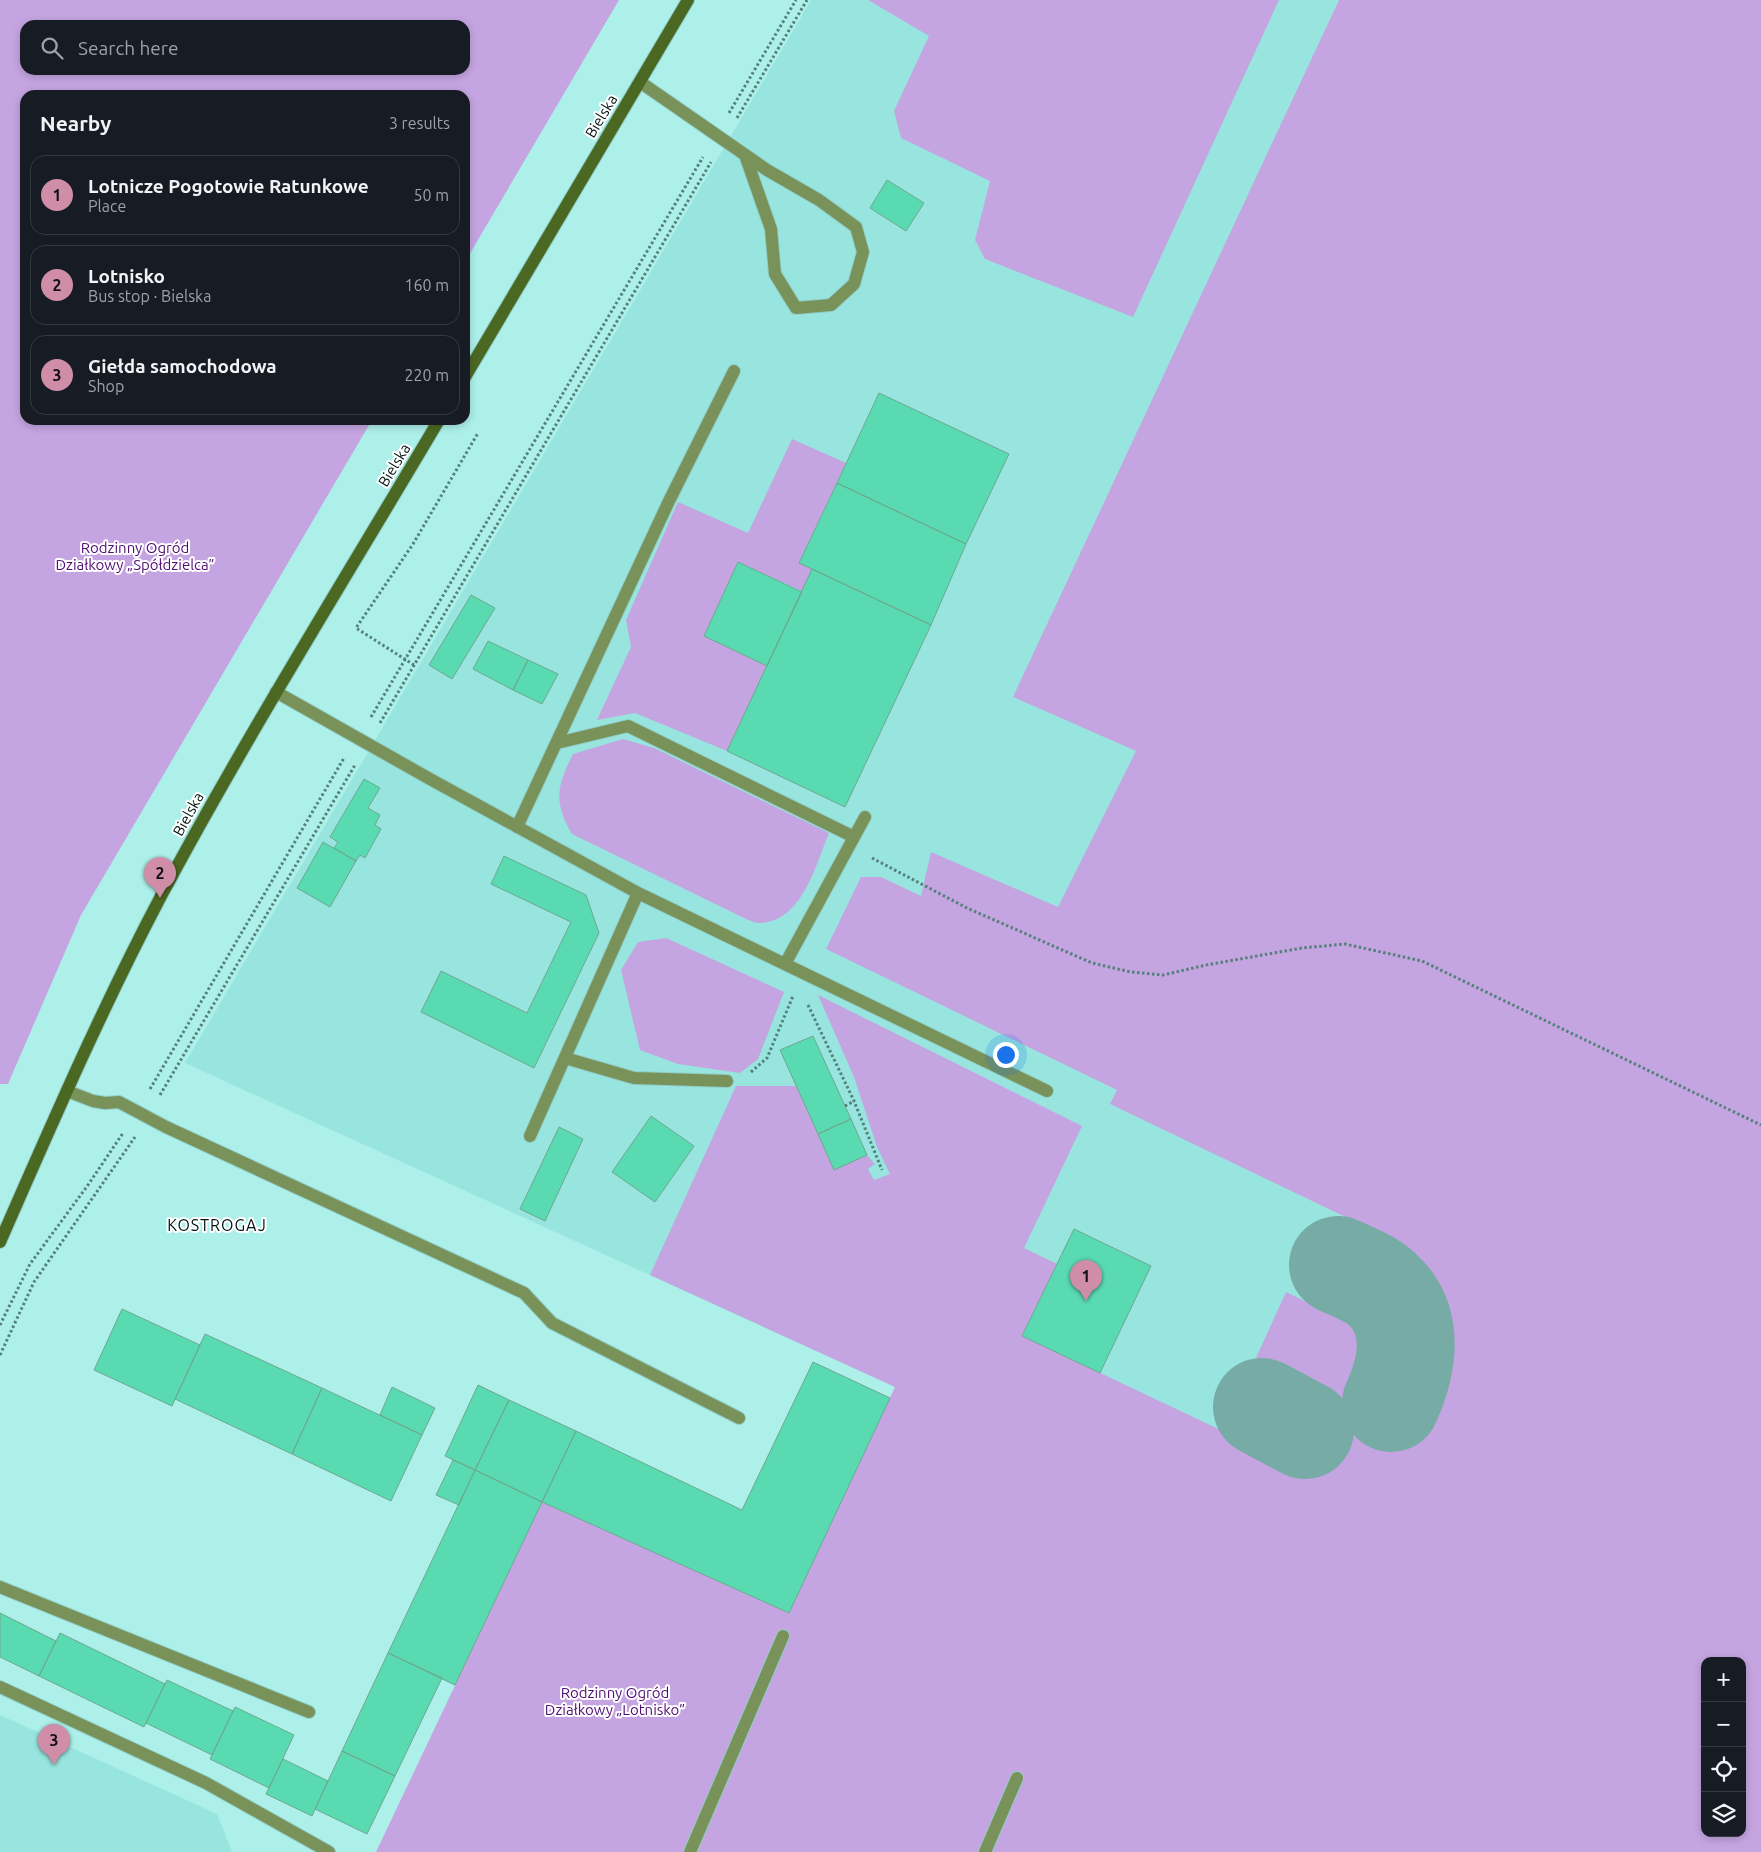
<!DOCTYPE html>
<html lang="en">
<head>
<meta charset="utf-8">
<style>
  :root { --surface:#171b24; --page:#242831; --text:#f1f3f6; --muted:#9ea1a6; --line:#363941; --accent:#d08da7 }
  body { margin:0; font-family:Ubuntu,sans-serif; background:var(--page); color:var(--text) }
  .controls { position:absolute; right:15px; bottom:15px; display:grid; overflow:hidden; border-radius:10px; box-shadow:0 2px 8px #0003 }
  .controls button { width:45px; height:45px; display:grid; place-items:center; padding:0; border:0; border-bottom:1px solid var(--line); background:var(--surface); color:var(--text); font:25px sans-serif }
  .you { position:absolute; left:1005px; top:1054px; width:18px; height:18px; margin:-12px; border:4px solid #fff; border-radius:50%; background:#1a73e8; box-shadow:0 0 0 8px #1a73e833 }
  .badge { display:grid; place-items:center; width:32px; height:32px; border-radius:50%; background:var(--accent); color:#111; font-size:16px; font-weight:700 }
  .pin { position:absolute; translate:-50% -41px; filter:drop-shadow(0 1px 2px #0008) }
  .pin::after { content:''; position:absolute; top:26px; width:18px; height:15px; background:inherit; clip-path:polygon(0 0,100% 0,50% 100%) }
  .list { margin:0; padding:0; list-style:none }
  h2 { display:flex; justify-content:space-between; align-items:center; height:65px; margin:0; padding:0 20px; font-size:21px }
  h2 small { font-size:16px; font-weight:400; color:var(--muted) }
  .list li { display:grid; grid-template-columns:32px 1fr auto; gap:15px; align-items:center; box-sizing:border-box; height:80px; margin:0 10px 10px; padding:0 10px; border:1px solid var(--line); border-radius:15px }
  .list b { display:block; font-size:19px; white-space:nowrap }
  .list p { margin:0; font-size:16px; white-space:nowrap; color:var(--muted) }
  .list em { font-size:16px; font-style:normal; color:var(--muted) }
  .icon { flex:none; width:28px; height:28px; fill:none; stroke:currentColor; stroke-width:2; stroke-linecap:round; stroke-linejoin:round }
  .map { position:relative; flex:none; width:1761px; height:1852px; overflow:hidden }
  .search { position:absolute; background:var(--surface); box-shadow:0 2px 8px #0003; left:20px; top:20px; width:450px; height:55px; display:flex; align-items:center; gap:12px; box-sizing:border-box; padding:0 18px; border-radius:15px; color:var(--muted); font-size:19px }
  .panel { position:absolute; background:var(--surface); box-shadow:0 2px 8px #0003; left:20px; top:90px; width:450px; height:335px; border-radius:15px }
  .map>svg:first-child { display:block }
  .built { fill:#97e5de }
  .green { fill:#c5a5e1; fill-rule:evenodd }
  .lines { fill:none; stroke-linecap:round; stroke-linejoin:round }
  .taxiway { stroke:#77aca6; stroke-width:98 }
  .building { fill:#59dab1; stroke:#6ea791 }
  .service-casing { stroke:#91cdc7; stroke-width:14 }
  .secondary-casing { stroke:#91cdc7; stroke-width:14 }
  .path { stroke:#55807c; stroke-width:3; stroke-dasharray:2.5 2.5; stroke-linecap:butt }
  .service { stroke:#789259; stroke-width:12 }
  .secondary { stroke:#4b6822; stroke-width:12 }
  .labels { text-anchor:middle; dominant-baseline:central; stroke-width:4; stroke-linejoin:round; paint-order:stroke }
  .street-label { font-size:15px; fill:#001412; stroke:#fff }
  .park-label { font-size:15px; fill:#500d74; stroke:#fff }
  .neighbourhood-label { font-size:16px; letter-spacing:1px; fill:#001412; stroke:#fff }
</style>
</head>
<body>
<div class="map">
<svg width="1761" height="1852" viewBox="0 0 1761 1852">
  <rect width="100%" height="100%" fill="#adf0ea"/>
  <path class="built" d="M811 0H1761L1360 1687 870 1440 895 1387 185 1063Z
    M0 1715 217 1814 232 1852H0Z"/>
  <path class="green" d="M0 0H619L465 262V95H25V420H372L81 915 8 1084H0ZM25 25H465V70H25Z
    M868 0H1279L1133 317 985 259 975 240 990 181 901 138 894 111 929 36Z
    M1339 0H1761V1852H376L542 1502 789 1613 895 1387 650 1275 736 1086H796L834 1169 867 1155 875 1164 868 1169 874 1180 890 1174 877 1147 854 1077 818 995 1082 1126 1024 1248 1057 1264 1022 1336 1246 1442 1281 1369 1256 1358 1286 1292 1319 1308 1360 1224 1110 1104 1117 1090 826 949 861 877H881L921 896 931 852 1058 907 1136 751 1013 697ZM1705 1661H1742V1833H1705Z
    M792 439 846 463 799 562 812 569 802 591 738 562 704 636 767 666 727 751 635 713 597 720 631 647 626 620 678 502 748 533Z
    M623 739 654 748 829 833C816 864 802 923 759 923 754 923 749 920 744 918L572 834C553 802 557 786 573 754Z
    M666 938 784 992 758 1059 740 1073 678 1064 640 1050 621 970 638 942Z"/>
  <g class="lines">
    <path class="taxiway" d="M1338 1265C1353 1272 1370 1278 1382 1289 1416 1320 1408 1366 1391 1403
      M1262 1407 1305 1430"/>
  </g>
  <path class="building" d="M887 180 924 203 906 231 870 208Z
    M879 393 1009 454 966 544 837 483Z
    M837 483 966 544 931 625 799 563Z
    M738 562 802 592 767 666 704 636Z
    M812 569 931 625 845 807 727 751Z
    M471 595 495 608 452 679 429 665Z
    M488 641 528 660 513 690 473 669Z
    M528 660 558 674 542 704 513 690Z
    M364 779 380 788 368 808 380 815 375 825 381 829 365 858 360 855 356 861 334 848 338 842 330 837Z
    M323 842 356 861 330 907 297 888Z
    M504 856 586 895 599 933 534 1068 421 1012 441 971 527 1013 571 922 491 884Z
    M813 1036 851 1119 818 1134 780 1050Z
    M651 1116 694 1146 655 1202 612 1172Z
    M851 1119 867 1155 834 1170 818 1134Z
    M559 1127 583 1139 545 1221 520 1209Z
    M1074 1229 1151 1266 1100 1373 1022 1336Z
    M122 1309 200 1345 172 1406 94 1370Z
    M205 1334 322 1388 292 1454 175 1399Z
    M813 1362 890 1398 789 1613 542 1502 576 1431 742 1510Z
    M478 1385 509 1400 475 1470 445 1456Z
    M392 1387 435 1408 422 1435 380 1415Z
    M322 1388 422 1435 391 1501 292 1454Z
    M509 1400 576 1431 542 1502 475 1470Z
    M453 1460 475 1470 459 1505 436 1495Z
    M475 1470 542 1502 455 1685 388 1653Z
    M0 1613 56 1641 39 1676 0 1657Z
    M60 1633 165 1684 144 1727 39 1676Z
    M388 1653 442 1678 395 1776 342 1751Z
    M167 1680 233 1711 212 1755 146 1723Z
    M235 1707 294 1735 269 1788 210 1759Z
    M342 1751 395 1776 367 1834 315 1809Z
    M283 1759 328 1781 312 1816 266 1794Z"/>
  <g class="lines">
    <defs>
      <path id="service" d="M640 82 767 170 819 200 856 227 863 252 854 284 831 305 796 308 775 274 771 229 745 155
        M276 692 430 779 638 893 1047 1091
        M557 743 628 726 854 837
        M517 827 669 501 734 371
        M785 964 865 817
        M565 1058 634 1078 727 1081
        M67 1091 93 1101 105 1103 119 1102 166 1127 524 1293 552 1323 739 1418
        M530 1136 638 893
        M0 1587 309 1712
        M0 1687 206 1783 329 1852
        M690 1852 783 1636
        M985 1852 1017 1778"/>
      <path id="secondary" d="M465 377 688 0
        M0 1242C51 1126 101 1010 160 898 247 735 345 579 439 420"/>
    </defs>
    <use href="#service" class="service-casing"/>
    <use href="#secondary" class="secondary-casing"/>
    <path class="path" d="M729 113 796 0
      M737 118 807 0
      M414 665 356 628 413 544 478 433
      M371 717 703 157
      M380 723 711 162
      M872 858 967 908 1092 963 1131 972 1163 975 1206 965 1302 948 1345 944 1422 961 1761 1125
      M808 1005 854 1101 882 1170
      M751 1072 767 1058 793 996
      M150 1089 344 758
      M160 1095 355 765
      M845 1106 854 1101
      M0 1325 30 1264 88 1185 123 1133
      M0 1355 34 1282 135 1137"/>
    <use href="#service" class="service"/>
    <use href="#secondary" class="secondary"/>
  </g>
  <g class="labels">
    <g class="street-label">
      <text transform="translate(601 116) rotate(-59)">Bielska</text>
      <text transform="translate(394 465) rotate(-59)">Bielska</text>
      <text transform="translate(188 814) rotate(-61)">Bielska</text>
    </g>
    <g class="park-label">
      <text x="135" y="547">Rodzinny Ogród<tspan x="135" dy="17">Działkowy „Spółdzielca”</tspan></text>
      <text x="615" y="1692">Rodzinny Ogród<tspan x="615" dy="17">Działkowy „Lotnisko”</tspan></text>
    </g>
    <g class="neighbourhood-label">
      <text x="217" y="1225">KOSTROGAJ</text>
    </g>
  </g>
</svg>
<div class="controls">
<button>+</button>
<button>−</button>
<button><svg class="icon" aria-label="locate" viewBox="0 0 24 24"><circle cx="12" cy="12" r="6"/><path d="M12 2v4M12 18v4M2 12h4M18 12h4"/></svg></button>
<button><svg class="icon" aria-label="layers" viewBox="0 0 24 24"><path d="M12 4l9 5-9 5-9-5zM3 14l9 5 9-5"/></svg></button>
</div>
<div class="you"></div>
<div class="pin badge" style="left:1086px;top:1301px">1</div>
<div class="pin badge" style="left:160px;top:898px">2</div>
<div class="pin badge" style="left:54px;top:1765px">3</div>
<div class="search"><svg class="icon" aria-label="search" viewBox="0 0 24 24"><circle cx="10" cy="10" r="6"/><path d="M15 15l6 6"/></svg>Search here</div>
<section class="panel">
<h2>Nearby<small>3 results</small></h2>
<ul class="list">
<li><span class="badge">1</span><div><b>Lotnicze Pogotowie Ratunkowe</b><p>Place</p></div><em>50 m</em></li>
<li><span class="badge">2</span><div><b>Lotnisko</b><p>Bus stop · Bielska</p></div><em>160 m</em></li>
<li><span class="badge">3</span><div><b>Giełda samochodowa</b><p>Shop</p></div><em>220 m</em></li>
</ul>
</section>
</div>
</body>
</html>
